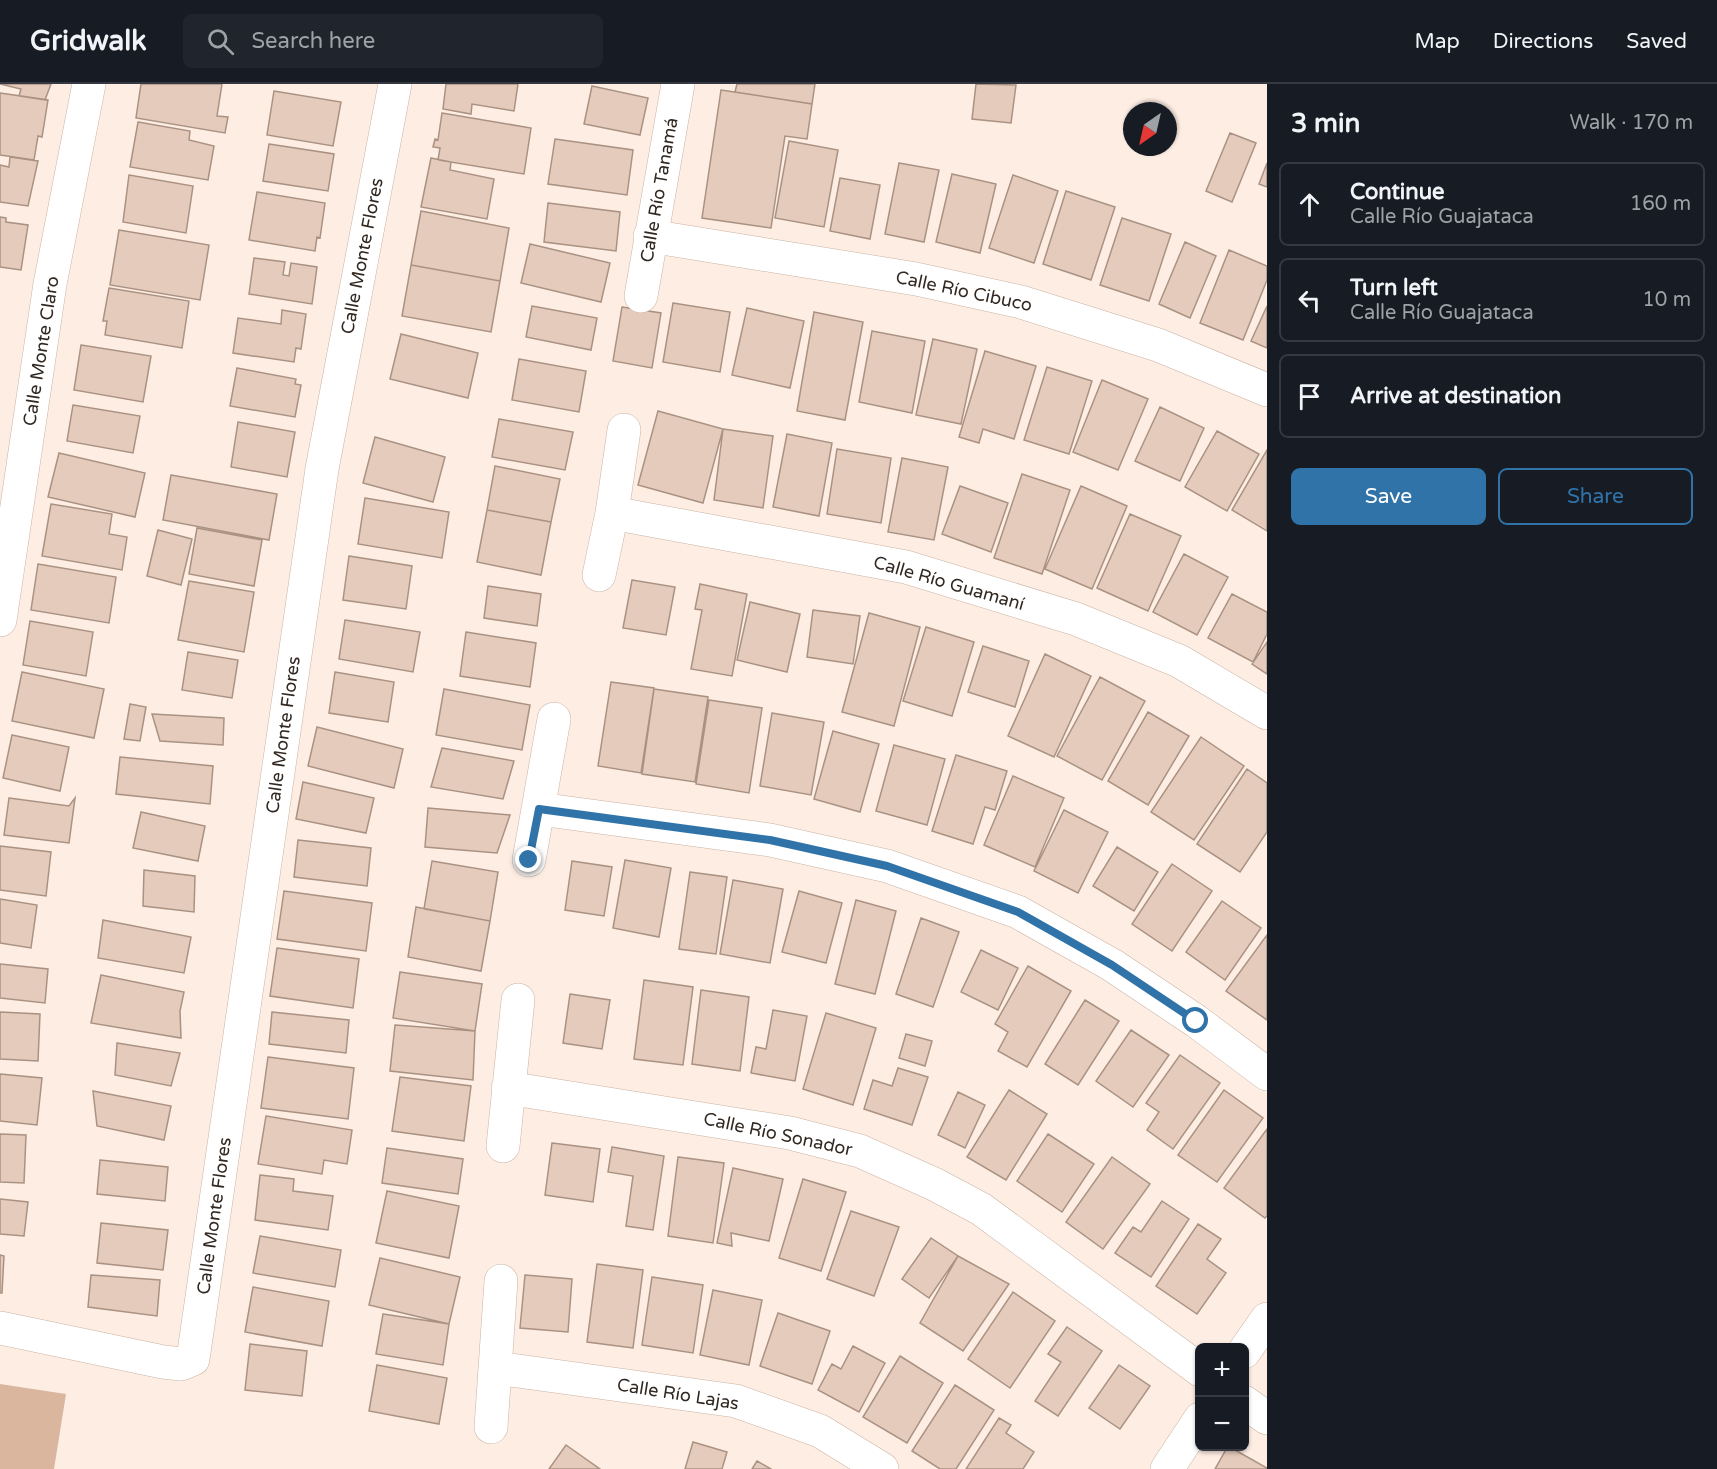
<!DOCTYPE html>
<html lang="en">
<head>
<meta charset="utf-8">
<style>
  :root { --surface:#171b24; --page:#20242c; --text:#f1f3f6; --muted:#9ea1a6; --line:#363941; --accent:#2f73a9 }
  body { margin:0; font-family:"Varela Round",sans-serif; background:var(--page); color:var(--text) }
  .controls { position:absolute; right:18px; bottom:18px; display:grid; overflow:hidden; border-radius:9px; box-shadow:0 2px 4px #0004 }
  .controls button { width:54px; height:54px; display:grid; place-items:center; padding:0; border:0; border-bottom:2px solid var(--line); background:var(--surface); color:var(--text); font:30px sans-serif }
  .compass { position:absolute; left:1123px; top:18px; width:54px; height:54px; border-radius:50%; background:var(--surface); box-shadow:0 2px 4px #0004; rotate:214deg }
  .stop { position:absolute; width:18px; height:18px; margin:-14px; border:4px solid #2f73a9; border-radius:50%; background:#fff }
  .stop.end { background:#2f73a9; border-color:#fff; box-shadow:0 2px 6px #0008 }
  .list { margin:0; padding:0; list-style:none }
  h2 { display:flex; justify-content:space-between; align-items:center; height:78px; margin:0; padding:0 24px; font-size:26px }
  h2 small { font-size:20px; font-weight:400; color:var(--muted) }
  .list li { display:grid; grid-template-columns:39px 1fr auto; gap:18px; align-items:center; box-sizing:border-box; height:84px; margin:0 12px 12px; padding:0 12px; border:2px solid var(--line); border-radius:9px }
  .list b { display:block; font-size:22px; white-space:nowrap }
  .list p { margin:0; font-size:20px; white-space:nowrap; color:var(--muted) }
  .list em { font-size:20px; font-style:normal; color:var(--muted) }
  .actions { display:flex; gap:12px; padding:18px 24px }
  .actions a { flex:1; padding:14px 0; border:2px solid var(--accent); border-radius:9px; text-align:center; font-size:21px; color:var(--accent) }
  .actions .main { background:var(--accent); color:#fff }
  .icon { flex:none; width:33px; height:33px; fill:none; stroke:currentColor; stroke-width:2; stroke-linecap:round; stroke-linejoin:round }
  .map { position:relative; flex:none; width:1267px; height:1385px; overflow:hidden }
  header { display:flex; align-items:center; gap:36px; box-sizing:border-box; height:84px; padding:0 30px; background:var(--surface); border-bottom:2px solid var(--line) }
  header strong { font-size:28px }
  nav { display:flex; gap:33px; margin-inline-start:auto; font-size:21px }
  .search { width:420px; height:54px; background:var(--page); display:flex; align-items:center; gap:15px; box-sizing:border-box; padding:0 21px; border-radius:9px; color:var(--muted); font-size:22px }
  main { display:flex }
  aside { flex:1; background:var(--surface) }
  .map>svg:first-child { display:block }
  .green { fill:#dab69f }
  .building { fill:#e5cbbb; stroke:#aa9283; stroke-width:1.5 }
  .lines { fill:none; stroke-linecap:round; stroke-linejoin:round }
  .minor-casing { stroke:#cbb3a3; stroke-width:34 }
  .minor { stroke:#fff; stroke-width:33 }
  .route { stroke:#2f73a9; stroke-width:8 }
  .labels { text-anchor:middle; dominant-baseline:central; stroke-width:5; stroke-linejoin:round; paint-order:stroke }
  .street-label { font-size:18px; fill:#322822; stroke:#fff }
</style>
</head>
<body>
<header>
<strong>Gridwalk</strong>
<div class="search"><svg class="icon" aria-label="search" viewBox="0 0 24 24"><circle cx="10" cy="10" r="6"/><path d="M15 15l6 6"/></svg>Search here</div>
<nav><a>Map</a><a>Directions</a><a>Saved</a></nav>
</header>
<main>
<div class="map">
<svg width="1267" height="1385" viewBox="0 0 1267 1385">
  <rect width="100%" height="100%" fill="#fdede3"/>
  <path class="green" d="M0 1300 66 1310 54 1385H0Z"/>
  <path class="building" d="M0 0H51L45 16 19 12 21 5Z
    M141 0H222L217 32 228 33 225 49 136 34Z
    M446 0H518L514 27 472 20 471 30 443 25Z
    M737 0H815L812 20 735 8Z
    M976 0 1016 1 1011 39 972 35Z
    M592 2 648 14 640 51 584 40Z
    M721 6 812 20 807 55 785 52 771 144 702 134Z
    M274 7 341 18 333 62 267 51Z
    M0 9 48 16 42 53 38 52 34 76 0 71Z
    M442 29 531 44 524 90 438 76 440 64 433 63 435 55 438 56Z
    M138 38 190 47 189 56 214 62 208 96 130 83Z
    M1230 49 1256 59 1232 118 1206 107Z
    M555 55 633 66 627 111 548 100Z
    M789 57 838 66 824 143 775 134Z
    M269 60 334 70 328 107 263 97Z
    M10 73 38 77 28 122 0 118V81L9 83Z
    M431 74 451 78 450 86 494 95 487 135 421 123Z
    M899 79 939 86 924 158 885 150Z
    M1267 79V103L1259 100Z
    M952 90 996 100 980 169 936 158Z
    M129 91 193 102 186 149 123 138Z
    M1013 91 1058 107 1034 179 989 164Z
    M840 94 880 101 870 155 830 147Z
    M1066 107 1115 123 1091 196 1043 180Z
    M257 108 325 119 320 154 317 153 315 167 249 156Z
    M548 119 620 128 616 167 544 158Z
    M421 127 509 144 500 197 411 181Z
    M0 133 6 134V138L28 141 21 186 0 183Z
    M1122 134 1171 150 1149 217 1100 201Z
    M119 146 209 161 200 216 110 201Z
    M1185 158 1216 172 1190 234 1159 220Z
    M530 160 610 179 601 218 521 199Z
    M1229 166 1267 182V196L1243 256 1200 239Z
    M254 174 285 178 283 191 289 192 291 179 317 183 312 220 249 210Z
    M411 181 500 197 491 248 402 232Z
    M109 204 189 217 182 264 105 251 107 237H103Z
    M673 219 730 228 720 288 663 278Z
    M532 222 597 234 591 266 526 253Z
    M1267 222V264L1251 257Z
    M622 223 661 229 652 284 613 277Z
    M747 224 804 237 790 304 732 291Z
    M282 226 306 230 301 265 296 264 294 278 233 269 238 234 281 240Z
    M814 228 863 238 845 336 797 327Z
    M872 247 925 257 912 329 859 318Z
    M401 250 478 269 468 314 390 295Z
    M933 255 977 265 961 340 916 331Z
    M81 261 151 272 143 318 74 306Z
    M985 267 1036 282 1014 355 983 345 979 359 959 353Z
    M519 275 586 287 579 328 512 316Z
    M1047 283 1092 297 1069 370 1024 356Z
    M237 284 296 295 295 300 301 301 295 333 230 322Z
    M1102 296 1148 315 1118 386 1073 368Z
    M73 321 140 332 133 369 67 357Z
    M1160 323 1204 344 1180 397 1135 377Z
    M658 327 723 345 703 419 638 401Z
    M499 335 573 348 565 386 492 373Z
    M238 338 295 348 287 393 231 383Z
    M723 345 773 352 763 424 714 416Z
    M1217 347 1259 370 1227 427 1185 403Z
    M787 350 832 359 819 432 773 423Z
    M375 353 445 373 433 418 363 399Z
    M837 365 891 374 881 439 827 430Z
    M1267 366V447L1232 426Z
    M59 369 145 389 135 433 48 413Z
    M902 374 948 383 934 456 888 448Z
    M495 382 560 395 551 438 487 426Z
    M1022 390 1070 406 1042 490 994 474Z
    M171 391 277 410 269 456 163 436Z
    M960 402 1008 419 991 468 942 450Z
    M1081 402 1127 422 1092 505 1045 485Z
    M365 414 449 428 442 474 358 460Z
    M51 420 112 430 109 450 127 453 122 486 42 472Z
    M487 426 551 438 541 491 477 478Z
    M1130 430 1181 452 1148 527 1097 504Z
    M197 444 262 456 254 502 189 490Z
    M158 446 192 455 181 501 147 492Z
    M1184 470 1228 493 1197 551 1153 528Z
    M349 472 412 482 406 525 343 516Z
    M38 480 116 493 109 539 31 526Z
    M632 496 675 503 666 551 623 544Z
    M189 497 254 508 244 568 178 556Z
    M700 500 747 510 732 592 691 585 702 526 695 525Z
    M488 502 541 510 537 542 484 534Z
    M1232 510 1267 528V550L1253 578 1208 554Z
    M750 518 800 530 787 588 737 576Z
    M813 526 860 532 853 580 807 573Z
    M869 529 920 543 894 642 842 628Z
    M345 536 420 548 413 588 339 575Z
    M30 537 93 548 86 592 23 581Z
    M926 543 974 558 952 632 903 617Z
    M466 548 536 559 530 603 460 592Z
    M1267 558V590L1252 580Z
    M983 562 1029 577 1015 623 968 608Z
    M188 568 238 576 232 614 182 606Z
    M1045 570 1091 592 1054 673 1008 652Z
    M22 588 104 605 94 654 12 637Z
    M335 588 394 598 388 638 329 629Z
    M1100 593 1145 617 1102 696 1057 672Z
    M611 598 654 604 641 689 598 682Z
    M444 605 530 621 522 666 436 651Z
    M654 605 708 613 695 698 642 690Z
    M709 616 762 624 749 709 696 700Z
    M130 620 146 623 140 657 124 655Z
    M1148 628 1189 652 1148 721 1108 697Z
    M772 629 824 638 811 711 760 702Z
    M152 630 224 634 223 661 160 657Z
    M317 643 403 665 394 704 308 682Z
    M833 647 879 660 860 728 814 715Z
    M12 651 69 663 60 707 3 694Z
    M1201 653 1244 682 1194 756 1151 728Z
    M894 661 945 675 927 741 876 727Z
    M442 664 514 677 503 715 431 703Z
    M956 671 1007 687 995 726 985 723 973 760 932 747Z
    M120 673 213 682 210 720 116 710Z
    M1247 685 1267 699V748L1240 788 1197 760Z
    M1013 692 1064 714 1035 783 984 761Z
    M303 698 374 714 366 749 296 735Z
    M9 714 69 722 75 714 69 759 4 751Z
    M428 724 510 731 497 769 425 763Z
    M1064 726 1108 748 1078 809 1034 787Z
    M141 728 205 742 198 777 133 764Z
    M298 756 371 764 367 802 294 793Z
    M0 762 51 768 46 812 0 806Z
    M1117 763 1158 788 1134 827 1093 802Z
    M625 776 671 784 659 853 613 844Z
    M432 777 498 788 490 837 424 825Z
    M572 777 612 783 604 832 565 826Z
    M1172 780 1212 807 1172 867 1132 840Z
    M144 786 195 792 194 828 143 822Z
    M690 788 727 793 716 870 679 865Z
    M733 796 783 805 770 879 720 870Z
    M284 807 372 819 366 867 277 855Z
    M799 807 842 819 826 879 782 868Z
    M0 815 37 821 31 864 0 859Z
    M856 816 896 827 875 910 835 900Z
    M1222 817 1261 844 1225 896 1186 868Z
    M416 823 490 837 481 887 408 873Z
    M921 834 959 848 933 923 896 910Z
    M103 836 191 853 184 889 98 874Z
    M1267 851V936L1226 907Z
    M277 864 359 875 353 924 270 912Z
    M981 866 1018 884 998 926 961 908Z
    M0 880 48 885 45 919 0 914Z
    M1028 882 1071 907 1027 983 998 967 1008 948 995 940Z
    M400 888 482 900 475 947 393 934Z
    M101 891 184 908 180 927 181 954 91 939Z
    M644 896 693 903 683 981 634 975Z
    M701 906 749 913 740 987 692 980Z
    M570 910 610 916 602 965 563 959Z
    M1085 916 1119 937 1078 1001 1045 980Z
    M773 926 807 932 795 997 751 989 756 963 766 965Z
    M0 928 40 930 38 977 0 975Z
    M272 928 349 936 346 969 269 960Z
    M826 929 876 944 853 1021 803 1005Z
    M395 941 475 947 473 996 390 987Z
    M1131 946 1169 971 1133 1023 1096 997Z
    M906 950 932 957 925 982 899 974Z
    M117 959 180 969 171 1002 115 991Z
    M1180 971 1220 999 1173 1065 1147 1046 1159 1028 1146 1019Z
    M268 973 354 984 348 1035 261 1024Z
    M898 984 928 993 912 1041 864 1025 873 996 892 1002Z
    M0 990 42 994 37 1041 0 1037Z
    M400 993 471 1002 464 1057 392 1047Z
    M1009 1006 1047 1030 1006 1096 967 1073Z
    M1224 1006 1263 1034 1217 1098 1178 1071Z
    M93 1007 171 1022 164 1056 97 1042Z
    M958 1008 985 1021 965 1064 938 1051Z
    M266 1032 352 1046 347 1080 324 1076 322 1090 258 1080Z
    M1267 1045V1132L1265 1134 1224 1104Z
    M0 1050 26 1051 24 1099 0 1098Z
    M1048 1050 1094 1080 1062 1128 1017 1097Z
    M552 1059 600 1065 593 1118 545 1111Z
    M612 1063 664 1072 653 1146 626 1142 633 1092 608 1088Z
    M387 1064 463 1075 458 1110 382 1099Z
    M678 1073 724 1079 713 1159 668 1152Z
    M1112 1073 1150 1100 1103 1165 1066 1138Z
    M100 1076 168 1083 165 1117 97 1110Z
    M733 1084 783 1095 769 1157 731 1149 732 1162 717 1159Z
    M260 1091 294 1095 293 1107 333 1112 328 1146 255 1136Z
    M803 1095 846 1108 821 1187 779 1174Z
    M387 1107 459 1122 449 1174 376 1159Z
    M0 1115 28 1118 24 1152 0 1150Z
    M1162 1117 1189 1135 1151 1193 1115 1169 1133 1143 1141 1148Z
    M851 1127 899 1143 874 1212 827 1195Z
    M101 1139 168 1146 163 1186 97 1179Z
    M1198 1140 1221 1155 1207 1175 1226 1189 1197 1230 1156 1202Z
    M260 1152 341 1166 335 1203 253 1189Z
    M931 1154 958 1172 929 1214 902 1195Z
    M0 1171 4 1172 2 1209H0Z
    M958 1172 1009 1200 963 1267 920 1239Z
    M380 1174 460 1193 449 1240 369 1221Z
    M597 1180 643 1186 633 1264 587 1258Z
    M91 1191 160 1196 157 1232 88 1223Z
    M525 1191 572 1195 568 1248 520 1244Z
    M652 1193 703 1201 693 1269 642 1261Z
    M253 1203 329 1217 322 1262 245 1248Z
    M713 1206 762 1216 749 1281 700 1271Z
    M1013 1208 1055 1237 1010 1304 968 1275Z
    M778 1229 830 1247 812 1300 760 1282Z
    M383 1230 449 1240 443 1281 376 1270Z
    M1067 1243 1102 1267 1058 1332 1035 1317 1061 1278 1048 1270Z
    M250 1260 307 1267 302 1312 245 1306Z
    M853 1262 885 1279 859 1328 818 1306 832 1280 841 1285Z
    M900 1272 943 1299 907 1359 863 1333Z
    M377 1281 447 1294 439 1340 369 1327Z
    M1119 1281 1150 1302 1120 1345 1089 1324Z
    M955 1301 994 1326 956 1385H940L912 1367Z
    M999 1334 1011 1341 1006 1349 1034 1368 1023 1385H966Z
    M693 1358 727 1368 722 1385H685Z
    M566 1361 600 1385H549Z
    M1228 1362 1267 1384V1385H1215Z
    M757 1377 771 1385H752Z"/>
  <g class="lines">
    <defs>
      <path id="minor" d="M650 152 916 195 1021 218 1158 261 1267 306
        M641 212 678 0
        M612 429 906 483 1076 535 1179 577 1267 629
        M599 491 612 429 624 346
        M0 536 50 200 89 0
        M539 725 770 756 887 782 1018 828 1112 881 1196 937 1267 990
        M529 776 554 635
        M508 1004 790 1049 860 1067 934 1100 981 1125 1200 1286
        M503 1062 518 916
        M0 1244 163 1278 181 1280 193 1275 322 385 395 0
        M1244 1268 1267 1235
        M496 1284 736 1317 820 1347 882 1385
        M1244 1318 1267 1334
        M491 1343 501 1197
        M1167 1385 1200 1335"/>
    </defs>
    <use href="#minor" class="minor-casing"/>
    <use href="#minor" class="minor"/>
  </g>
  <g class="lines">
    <path class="route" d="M529 776 539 725 770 756 887 782 1018 828 1112 881 1196 937"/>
  </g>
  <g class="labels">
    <g class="street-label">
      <text transform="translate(659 106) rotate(-80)">Calle Río Tanamá</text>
      <text transform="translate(362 172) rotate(-79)">Calle Monte Flores</text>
      <text transform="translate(964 207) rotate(12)">Calle Río Cibuco</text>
      <text transform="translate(41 267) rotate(-81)">Calle Monte Claro</text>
      <text transform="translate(949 499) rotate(16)">Calle Río Guamaní</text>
      <text transform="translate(283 651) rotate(-82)">Calle Monte Flores</text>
      <text transform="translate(778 1050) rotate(12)">Calle Río Sonador</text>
      <text transform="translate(214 1132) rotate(-82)">Calle Monte Flores</text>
      <text transform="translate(678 1310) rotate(9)">Calle Río Lajas</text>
    </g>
  </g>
</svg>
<div class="controls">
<button>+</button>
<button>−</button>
</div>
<svg class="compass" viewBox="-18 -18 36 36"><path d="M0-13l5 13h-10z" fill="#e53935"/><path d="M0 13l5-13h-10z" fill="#9ea1a6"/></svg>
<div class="stop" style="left:1196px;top:937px"></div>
<div class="stop end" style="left:529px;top:776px"></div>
</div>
<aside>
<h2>3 min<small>Walk · 170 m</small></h2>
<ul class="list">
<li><svg class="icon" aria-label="ahead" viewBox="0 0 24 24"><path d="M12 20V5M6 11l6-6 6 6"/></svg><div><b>Continue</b><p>Calle Río Guajataca</p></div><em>160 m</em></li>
<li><svg class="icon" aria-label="left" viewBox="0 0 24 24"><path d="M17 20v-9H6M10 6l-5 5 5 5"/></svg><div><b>Turn left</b><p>Calle Río Guajataca</p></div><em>10 m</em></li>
<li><svg class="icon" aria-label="arrive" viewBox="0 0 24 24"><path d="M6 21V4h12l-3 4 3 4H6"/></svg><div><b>Arrive at destination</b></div></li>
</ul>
<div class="actions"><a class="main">Save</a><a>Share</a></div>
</aside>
</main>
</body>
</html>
